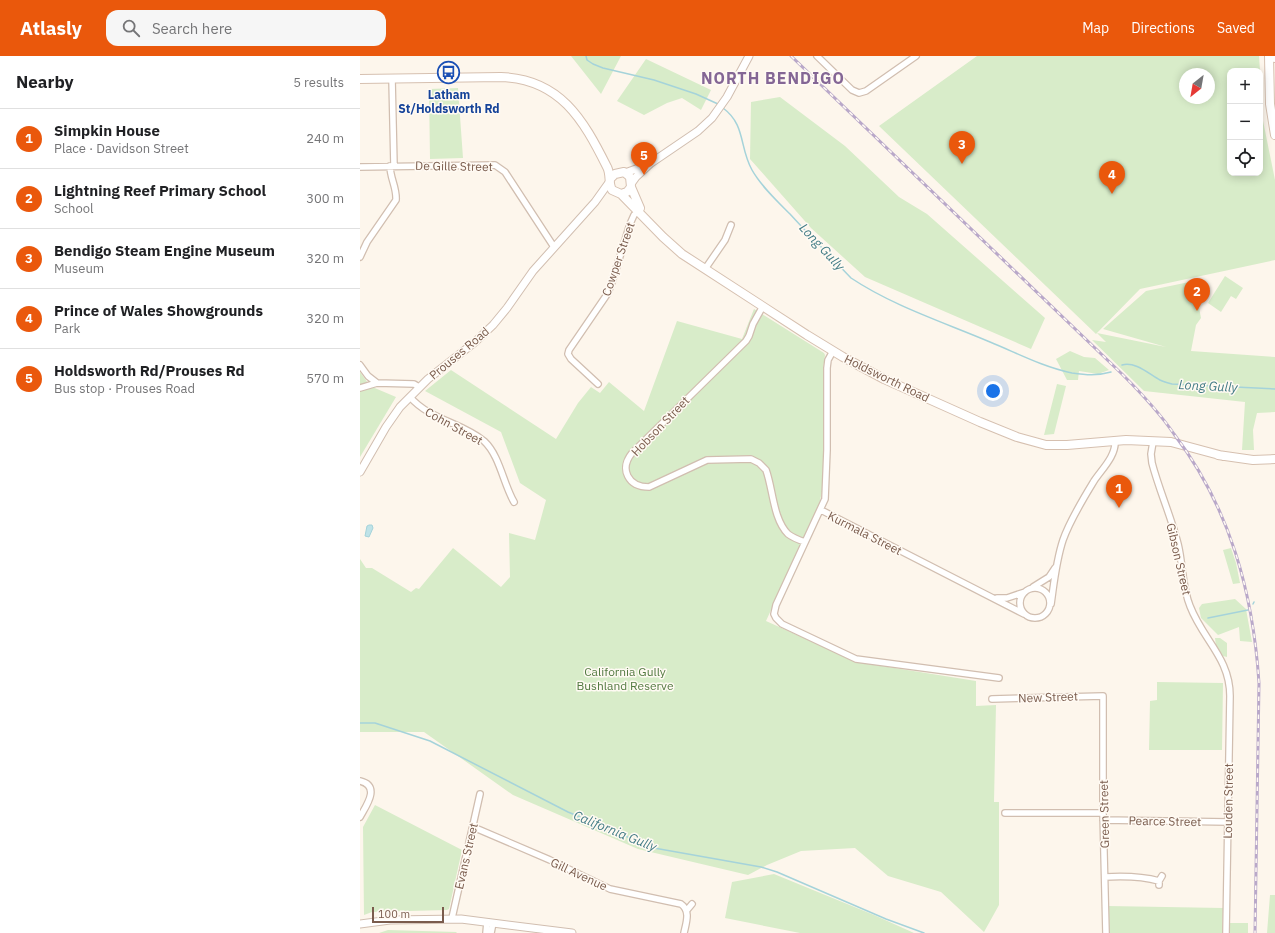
<!DOCTYPE html>
<html lang="en">
<head>
<meta charset="utf-8">
<style>
  :root { --surface:#fff; --page:#f6f6f6; --text:#202124; --muted:#757577; --line:#e0e0e0; --accent:#ea580c }
  body { margin:0; font-family:"IBM Plex Sans",sans-serif; background:var(--page); color:var(--text) }
  .controls { position:absolute; right:12px; top:12px; display:grid; overflow:hidden; border-radius:8px; box-shadow:0 2px 10px #0003 }
  .controls button { width:36px; height:36px; display:grid; place-items:center; padding:0; border:0; border-bottom:1px solid var(--line); background:var(--surface); color:var(--text); font:20px sans-serif }
  .compass { position:absolute; left:819px; top:12px; width:36px; height:36px; border-radius:50%; background:var(--surface); box-shadow:0 2px 10px #0003; rotate:211deg }
  .scale { position:absolute; left:12px; bottom:10px; width:72px; box-sizing:border-box; padding-left:4px; border:2px solid #7a5c4d; border-top:0; font-size:11px; line-height:14px; white-space:nowrap; color:#7a5c4d; -webkit-text-stroke:3px #fffaf3; paint-order:stroke }
  .you { position:absolute; left:633px; top:335px; width:14px; height:14px; margin:-10px; border:3px solid #fff; border-radius:50%; background:#1a73e8; box-shadow:0 0 0 6px #1a73e833 }
  .badge { display:grid; place-items:center; width:26px; height:26px; border-radius:50%; background:var(--accent); color:#fff; font-size:13px; font-weight:700 }
  .pin { position:absolute; translate:-50% -33px; filter:drop-shadow(0 1px 2px #0008) }
  .pin::after { content:''; position:absolute; top:21px; width:14px; height:12px; background:inherit; clip-path:polygon(0 0,100% 0,50% 100%) }
  .list { margin:0; padding:0; list-style:none }
  h2 { display:flex; justify-content:space-between; align-items:center; height:52px; margin:0; padding:0 16px; font-size:17px }
  h2 small { font-size:13px; font-weight:400; color:var(--muted) }
  .list li { display:grid; grid-template-columns:26px 1fr auto; gap:12px; align-items:center; box-sizing:border-box; height:60px; padding:0 16px; border-top:1px solid var(--line) }
  .list b { display:block; font-size:15px; white-space:nowrap }
  .list p { margin:0; font-size:13px; white-space:nowrap; color:var(--muted) }
  .list em { font-size:13px; font-style:normal; color:var(--muted) }
  .icon { flex:none; width:22px; height:22px; fill:none; stroke:currentColor; stroke-width:2; stroke-linecap:round; stroke-linejoin:round }
  .map { position:relative; flex:none; width:915px; height:877px; overflow:hidden }
  header { display:flex; align-items:center; gap:24px; box-sizing:border-box; height:56px; padding:0 20px; background:var(--accent); color:#fff }
  header strong { font-size:19px }
  nav { display:flex; gap:22px; margin-inline-start:auto; font-size:14px }
  .search { width:280px; height:36px; background:var(--page); display:flex; align-items:center; gap:10px; box-sizing:border-box; padding:0 14px; border-radius:12px; color:var(--muted); font-size:15px }
  main { display:flex }
  aside { flex:1; background:var(--surface) }
  .map>svg:first-child { display:block }
  .green { fill:#d8ecc9; fill-rule:evenodd }
  .water { fill:#bfe3e8; stroke:#a5d3da }
  .lines { fill:none; stroke-linecap:round; stroke-linejoin:round }
  .stream { stroke:#a5d3da; stroke-width:1.5 }
  .minor-casing { stroke:#d1beb0; stroke-width:8 }
  .tertiary-casing { stroke:#d1beb0; stroke-width:9 }
  .secondary-casing { stroke:#d6c0b0; stroke-width:10 }
  .minor { stroke:#fff; stroke-width:5.5 }
  .tertiary { stroke:#fff; stroke-width:7 }
  .secondary { stroke:#fff; stroke-width:8 }
  .rail-casing { stroke:#b9a8c9; stroke-width:3 }
  .rail { stroke:#fffaf3; stroke-width:1.5; stroke-dasharray:4.5; stroke-linecap:butt }
  .labels { text-anchor:middle; dominant-baseline:central; stroke-width:3; stroke-linejoin:round; paint-order:stroke }
  .transit-label { font-size:12px; font-weight:bold; fill:#164399; stroke:#fffaf3 }
  .street-label { font-size:12px; fill:#7a5c4d; stroke:#fffaf3 }
  .park-label { font-size:12px; fill:#537a41; stroke:#fffaf3 }
  .water-label { font-size:13px; font-style:italic; fill:#437c86; stroke:#fffaf3 }
  .district-label { font-size:16px; font-weight:bold; letter-spacing:1px; fill:#846695; stroke:#fffaf3 }
</style>
</head>
<body>
<header>
<strong>Atlasly</strong>
<div class="search"><svg class="icon" aria-label="search" viewBox="0 0 24 24"><circle cx="10" cy="10" r="6"/><path d="M15 15l6 6"/></svg>Search here</div>
<nav><a>Map</a><a>Directions</a><a>Saved</a></nav>
</header>
<main>
<aside>
<h2>Nearby<small>5 results</small></h2>
<ul class="list">
<li><span class="badge">1</span><div><b>Simpkin House</b><p>Place · Davidson Street</p></div><em>240 m</em></li>
<li><span class="badge">2</span><div><b>Lightning Reef Primary School</b><p>School</p></div><em>300 m</em></li>
<li><span class="badge">3</span><div><b>Bendigo Steam Engine Museum</b><p>Museum</p></div><em>320 m</em></li>
<li><span class="badge">4</span><div><b>Prince of Wales Showgrounds</b><p>Park</p></div><em>320 m</em></li>
<li><span class="badge">5</span><div><b>Holdsworth Rd/Prouses Rd</b><p>Bus stop · Prouses Road</p></div><em>570 m</em></li>
</ul>
</aside>
<div class="map">
<svg width="915" height="877" viewBox="0 0 915 877">
  <rect width="100%" height="100%" fill="#fdf6ec"/>
  <path class="green" d="M211 0H261L241 38Z
    M617 0H899L900 15H870V117H900V50L915 124V204L780 233 736 278 519 70ZM825 18H849V42H825Z
    M286 3 351 34 341 54 322 42 307 47 284 59 257 45Z
    M98 32 103 102 70 103 69 33Z
    M420 41 485 90 539 141 567 158 685 262 671 293 505 221 451 172 390 103 391 46Z
    M865 220 883 232 876 243 871 240 861 256 848 247Z
    M834 225 841 262 836 269 831 295 915 301V356L897 357 893 374 894 394H882L885 346 784 335 732 284 746 286 737 277 806 291 743 273 786 235Z
    M394 253 464 297 465 299 463 313V393H464L463 431 459 449 406 565 497 606 616 625V650L636 649 634 746H639V849L624 876 581 836 528 820 495 792 441 795 407 809 388 819 278 793 153 739 64 676H0V503L6 512H12L51 536 56 532 59 533 93 492 141 531 150 521 149 477 175 484 186 444 160 427 141 376 65 335 91 314 196 383 218 347 231 331 240 337 249 326 284 355 317 265 382 283Z
    M710 295 724 301 735 302 749 314 738 318 719 315 718 324H707L696 303Z
    M0 316 10 330 36 341 0 401Z
    M697 328 706 330 694 378 684 379Z
    M871 492 876 507 880 527 873 528 863 494Z
    M875 543 886 553 892 586 880 585 879 571 858 579 841 562 839 552 842 548Z
    M855 582H860L867 587V601L863 600 856 590Z
    M797 626 863 627 862 694H789L790 645 797 644Z
    M15 749 102 794 89 853 87 854 12 856 4 859 3 771Z
    M414 818 514 859 554 877H440L365 862 372 826Z
    M910 839H915V877H907Z
    M748 850 863 852 862 877H749Z
    M870 867H888V877H870Z
    M28 874 97 876 96 877H19Z"/>
  <path class="water" d="M9 469H12L13 472 9 481 5 480 7 470Z"/>
  <g class="lines">
    <path class="stream" d="M226 0 227 4 233 8 243 12 294 24 336 38 358 48
      M363 52C386 69 379 91 392 114 401 130 417 145 430 158 450 180 471 201 491 222 533 250 583 266 630 286 657 297 683 311 712 317 726 319 737 320 751 316
      M762 309C775 305 789 318 800 324 804 326 808 327 812 328L915 333
      M893 548 894 546
      M848 562 888 554
      M0 667H15L70 685 208 756 294 792 401 811 417 816 526 863 564 877"/>
    <defs>
      <path id="minor" d="M457 0 492 34 499 37 506 35 556 0
        M32 23 34 110
        M0 111 135 109 145 116 194 191
        M0 201 7 186 36 144C37 132 30 122 30 110
        M345 213 365 184 371 169
        M403 250 393 268 389 280 386 285 272 397C259 413 268 431 289 431L347 404 391 403 399 407 406 414C413 433 413 463 428 478 433 482 439 484 445 486
        M473 295 468 304 467 312V394L465 443 416 549 414 558 416 562 422 568 496 603 639 622
        M0 309 8 320 17 327
        M238 328 211 303 208 298 209 294 248 237 252 226 270 168 274 159 280 154
        M0 332 17 327 54 328 59 331
        M50 341C70 364 101 366 124 385 140 400 143 427 154 446
        M793 386 791 398 792 407C799 434 811 460 818 488 823 508 822 531 830 550 843 584 870 602 870 640L866 877
        M461 454 664 558
        M673 531 689 521 695 512
        M660 547a15 15 0 1 1 30 0a15 15 0 1 1-30 0Z
        M637 542H647L665 536
        M691 548C694 527 696 505 703 484 710 464 723 443 734 425 742 413 756 400 755 385
        M632 643 743 640V757L746 877
        M0 725C21 730 6 750 0 761
        M645 757H743
        M743 764 868 766
        M113 771 190 804 250 833 321 848C331 855 326 867 324 877
        M745 821C763 820 781 820 799 825
        M799 829V825L802 820
        M327 854 332 848
        M92 862 120 738
        M126 877 127 866
        M131 877 133 867"/>
      <path id="tertiary" d="M265 117 287 109
        M271 128 276 121 291 107 338 75 352 62 367 41 389 0
        M0 416 26 371 40 351 68 323 115 286 133 269 147 252 173 215 235 146 250 125
        M0 868 30 864 101 863 212 877"/>
      <path id="secondary" d="M909 0 910 48 915 79
        M915 0V2
        M0 23 141 21C200 23 223 63 247 111 251 118 248 127 252 134L261 138 267 136 271 131 270 121 264 116 255 118 250 123
        M271 131 280 152
        M261 138 303 181 322 198 447 279 483 301 524 323 620 366 657 381 686 389H707L766 384 811 386 863 400
        M858 399 893 404 915 403"/>
    </defs>
    <use href="#minor" class="minor-casing"/>
    <use href="#tertiary" class="tertiary-casing"/>
    <use href="#secondary" class="secondary-casing"/>
    <use href="#minor" class="minor"/>
    <use href="#tertiary" class="tertiary"/>
    <use href="#secondary" class="secondary"/>
    <defs>
      <path id="rail" d="M431 0 762 318C781 337 799 356 814 378 870 452 893 536 899 627L895 877"/>
    </defs>
    <use href="#rail" class="rail-casing"/>
    <use href="#rail" class="rail"/>
  </g>
  <defs>
    <symbol id="bus-ring" viewBox="-11 -11 22 22"><circle r="9.5" fill="#fffaf3" stroke="#1a4fb4" stroke-width="1.5"/><path d="M-5-6H5V4H4V6H2V4H-2V6H-4V4H-5ZM-3.5-4V0h7V-4ZM-3.5 1.2v1.5H-2V1.2ZM2 1.2v1.5H3.5V1.2Z" fill="#1a4fb4"/></symbol>
  </defs>
  <g fill-rule="evenodd">
    <use href="#bus-ring" x="76" y="4" width="25" height="25"/>
  </g>
  <g class="labels">
    <g class="transit-label">
      <text x="89" y="38">Latham<tspan x="89" dy="14">St/Holdsworth Rd</tspan></text>
    </g>
    <g class="street-label">
      <text transform="translate(94 110) rotate(1)">De Gille Street</text>
      <text transform="translate(258 203) rotate(-71)">Cowper Street</text>
      <text transform="translate(99 297) rotate(-40)">Prouses Road</text>
      <text transform="translate(527 322) rotate(26)">Holdsworth Road</text>
      <text transform="translate(94 370) rotate(29)">Cohn Street</text>
      <text transform="translate(300 370) rotate(-46)">Hobson Street</text>
      <text transform="translate(505 477) rotate(27)">Kurmala Street</text>
      <text transform="translate(819 503) rotate(77)">Gibson Street</text>
      <text transform="translate(688 641) rotate(-2)">New Street</text>
      <text transform="translate(868 745) rotate(-89)">Louden Street</text>
      <text transform="translate(744 758) rotate(-91)">Green Street</text>
      <text transform="translate(805 765) rotate(1)">Pearce Street</text>
      <text transform="translate(106 800) rotate(-77)">Evans Street</text>
      <text transform="translate(219 818) rotate(25)">Gill Avenue</text>
    </g>
    <g class="park-label">
      <text x="265" y="615">California Gully<tspan x="265" dy="14">Bushland Reserve</tspan></text>
    </g>
    <g class="water-label">
      <text transform="translate(462 191) rotate(47)">Long Gully</text>
      <text transform="translate(848 330) rotate(3)">Long Gully</text>
      <text transform="translate(255 775) rotate(22)">California Gully</text>
    </g>
    <g class="district-label">
      <text x="413" y="22">NORTH BENDIGO</text>
    </g>
  </g>
</svg>
<div class="controls">
<button>+</button>
<button>−</button>
<button><svg class="icon" aria-label="locate" viewBox="0 0 24 24"><circle cx="12" cy="12" r="6"/><path d="M12 2v4M12 18v4M2 12h4M18 12h4"/></svg></button>
</div>
<svg class="compass" viewBox="-18 -18 36 36"><path d="M0-13l5 13h-10z" fill="#e53935"/><path d="M0 13l5-13h-10z" fill="#757577"/></svg>
<div class="scale">100 m</div>
<div class="you"></div>
<div class="pin badge" style="left:759px;top:452px">1</div>
<div class="pin badge" style="left:837px;top:255px">2</div>
<div class="pin badge" style="left:602px;top:108px">3</div>
<div class="pin badge" style="left:752px;top:138px">4</div>
<div class="pin badge" style="left:284px;top:119px">5</div>
</div>
</main>
</body>
</html>
